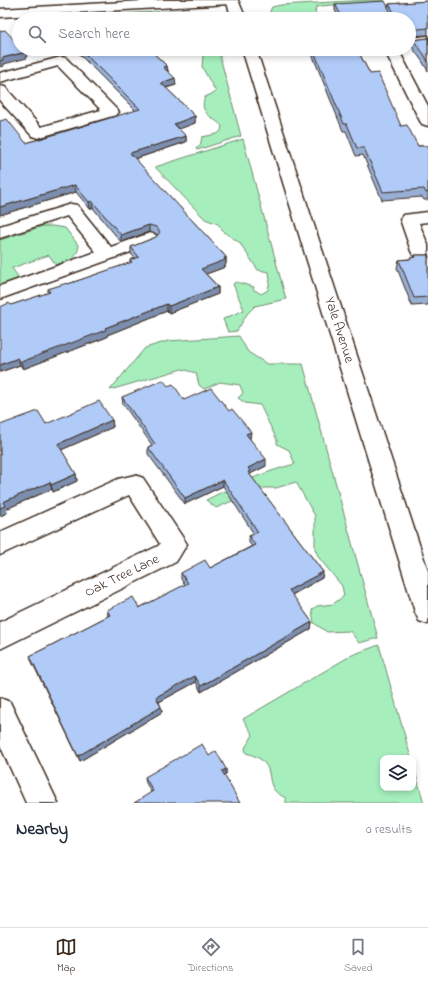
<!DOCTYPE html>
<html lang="en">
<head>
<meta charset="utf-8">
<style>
  :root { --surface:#fff; --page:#f2f2f3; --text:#1f2937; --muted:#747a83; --line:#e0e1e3; --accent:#3b2a1e }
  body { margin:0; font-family:"Indie Flower",sans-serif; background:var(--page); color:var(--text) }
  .controls { position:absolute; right:12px; bottom:12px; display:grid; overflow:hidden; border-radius:8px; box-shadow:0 2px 6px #0003 }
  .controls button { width:36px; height:36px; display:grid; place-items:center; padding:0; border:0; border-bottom:1px solid var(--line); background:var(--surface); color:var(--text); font:20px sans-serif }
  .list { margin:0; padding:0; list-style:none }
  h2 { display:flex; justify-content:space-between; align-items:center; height:52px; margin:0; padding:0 16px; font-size:17px }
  h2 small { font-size:13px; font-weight:400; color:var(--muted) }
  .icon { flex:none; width:22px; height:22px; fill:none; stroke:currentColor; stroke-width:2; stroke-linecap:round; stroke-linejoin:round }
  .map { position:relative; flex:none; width:428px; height:803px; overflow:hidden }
  .search { position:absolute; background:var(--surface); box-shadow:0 2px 6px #0003; left:12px; right:12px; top:12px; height:44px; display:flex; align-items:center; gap:10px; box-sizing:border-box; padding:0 14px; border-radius:22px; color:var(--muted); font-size:15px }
  .sheet { height:124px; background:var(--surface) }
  nav { display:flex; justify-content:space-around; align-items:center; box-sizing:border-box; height:56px; border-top:1px solid var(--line); background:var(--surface); font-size:11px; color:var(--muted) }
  nav a { display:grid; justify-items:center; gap:2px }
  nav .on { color:var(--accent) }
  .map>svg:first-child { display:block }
  .green { fill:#a6efbd; stroke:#708c6e }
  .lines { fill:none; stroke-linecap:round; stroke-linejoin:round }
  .minor-casing { stroke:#3b2a1e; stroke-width:3 }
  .major-casing { stroke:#3b2a1e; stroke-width:3 }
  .minor { fill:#fff; fill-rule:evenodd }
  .major { fill:#fff; fill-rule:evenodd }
  .wall { fill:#98afd5; stroke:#3b2a1e }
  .shaded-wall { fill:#7c8eae; stroke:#3b2a1e }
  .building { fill:#b1cbf8; stroke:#3b2a1e }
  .labels { text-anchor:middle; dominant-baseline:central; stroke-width:3; stroke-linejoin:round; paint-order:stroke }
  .street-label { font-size:14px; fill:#3b2a1e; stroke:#fff }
</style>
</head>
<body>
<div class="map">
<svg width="428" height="803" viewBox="0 0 428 803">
  <rect width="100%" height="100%" fill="#fff"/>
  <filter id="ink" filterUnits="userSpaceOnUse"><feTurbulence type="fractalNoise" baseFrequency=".025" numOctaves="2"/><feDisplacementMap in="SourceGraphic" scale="8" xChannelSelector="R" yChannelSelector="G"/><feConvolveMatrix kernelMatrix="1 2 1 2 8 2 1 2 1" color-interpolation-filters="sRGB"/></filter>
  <g filter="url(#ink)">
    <path class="green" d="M368 0H384L385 1 320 6 316 7 315 12 319 19H273L270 11 272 7 281 5Z
      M189 10 210 17V19C195 19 183 17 168 19H27Z
      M201 49H218L241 136 197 150 196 147 200 146 202 137 217 134 221 131 222 126C213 117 198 113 205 97L216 92 202 67 203 55Z
      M243 139 286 299 255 306 247 314 237 331 228 332 223 319 244 310 233 284 236 282 254 287 253 289 261 294 268 290 270 279 269 272 258 270 239 242 225 233 218 224 205 219 155 167Z
      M43 226H52L65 228 79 246C77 258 68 264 56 265L49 255 12 268 19 278 0 286V240Z
      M239 336 248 352 267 364H303L378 638 359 643 350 631 327 632 314 623 312 610 317 606 333 604 344 596 342 586 319 558 315 549V516L296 482 276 488H262L216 508 206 500C236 485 263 472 295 464L289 450 277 444V440L260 405 245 403 238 398 243 393 240 385 220 382 204 389 199 385 196 373 182 369 110 390 145 348 168 341Z
      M379 645 411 758H383V788H413V765L424 803H286V798C280 795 274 792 272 786 270 782 270 777 269 773 267 761 257 756 246 753L245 748 253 735 243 719 352 655Z"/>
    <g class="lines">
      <defs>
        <path id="minor" d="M226 0H238L246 19H232Z
          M428 36V44L409 46V38Z
          M242 49H256L428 571V624L419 621 415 612Z
          M384 49H398L428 106V126L422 124 420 121Z
          M61 57 66 58 119 112 116 115 44 136 38 138 32 136 0 101V86L5 87 41 127 101 110 58 66 0 82V73Z
          M71 204 77 205 111 247 150 233 156 235 159 239 156 243 0 299V286L96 252 67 216 0 238V226Z
          M428 212V222L419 223 428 245V257L413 255 411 251 400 219 403 215Z
          M135 475 143 478 187 544 176 562 0 649V622L158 546 160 544 129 495 0 555V532L118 479Z
          M0 698 10 702 58 803H26L0 745Z"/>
        <path id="major" d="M161 0H236L235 3 230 4 0 17V9Z"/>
      </defs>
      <use href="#minor" class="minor-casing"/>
      <use href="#major" class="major-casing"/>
      <use href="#minor" class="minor"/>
      <use href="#major" class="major"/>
    </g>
    <path class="wall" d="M428 1V35L409 36V19H339L335 10V4L388 7 389 4Z
      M428 38V71L422 61 412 47 413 40Z
      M74 49H149L167 66 168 71 176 85 166 88 195 116V123L179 129 186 136V142L135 159 226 257V264L225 265V267L206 274 218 287V294L169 313 167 311 107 335V337L23 369 20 365 0 372 11 305 48 293V289L68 284 130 263V260L135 258 131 254V247L156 237 158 235 156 234 149 232 121 242 93 208 90 209 76 192 0 215V121L26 143 136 111Z
      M310 49H357L370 74 401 126 418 146H428V200H424L422 197 382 200 363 155 356 156 346 131H343Z
      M415 255H428V305L412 306 397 268 399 260 409 259 410 258 415 257Z
      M168 386 184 400 250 439 266 466 250 474V475L323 572 322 578 292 595 312 622 311 629 201 692 196 682 159 702 161 707 162 712 80 761 32 662 30 656 108 616 107 610 139 608 185 585 181 579V573L210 568 252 546 249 543V536L254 534 223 486 185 504 148 454V447L152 445 123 404 122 397Z
      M112 420 113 427 61 450 76 474 77 481 53 492 52 489 6 509 7 513 0 516V425L46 424Z
      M209 756 226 769V774L224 775 151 792 146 783 145 777Z"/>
    <path class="shaded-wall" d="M26 52 27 58 4 64V66L0 67V61L2 58Z
      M167 66 168 72 163 67Z
      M175 78 176 85 161 89V83Z
      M195 116V123L174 131V124Z
      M186 136V142L131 160 130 153Z
      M75 185 76 192 0 215V207Z
      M92 201 93 208 90 209 89 202Z
      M149 225V232L121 242V235Z
      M226 257V264L225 265V267L201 276V269Z
      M218 287V294L169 313V306Z
      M167 304V311L107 335V337L23 369 21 362 105 328Z
      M18 358 20 365 0 372V365Z
      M112 420 113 427 59 451 58 444Z
      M251 432 250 439 246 434Z
      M266 459V466L250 474V478L248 475V468Z
      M76 474 77 481 53 492 51 485Z
      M223 480V486L185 504V498Z
      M50 482 52 489 6 509 7 513 0 516V508L3 502Z
      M323 572 322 578 288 597 289 590Z
      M312 622 311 629 201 692V686Z
      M195 676 196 682 157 703 156 697Z
      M161 707 162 712 80 761 78 756Z
      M226 769V774L222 777V771Z"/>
    <path class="building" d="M385 1 394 19H343L335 4Z
      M428 1V28L410 30 409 33V19H398L389 4Z
      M5 30 19 45V49H23L26 52 2 58 3 60 0 61V31Z
      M428 38V62L424 54 413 40Z
      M80 49H149L167 66 163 67 175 78 161 83 195 116 174 124 186 136 130 153 226 257 224 258 225 260 201 269 218 287 169 306 167 304 105 328 106 330 21 362 18 358 0 365V307L9 303 11 305 50 292 48 289 67 283 68 284 132 262 130 260 139 257 131 247 156 237 160 232 156 227 149 225 121 235 92 201 89 202 75 185 0 207V121L7 119 26 143 140 109Z
      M313 49H357L370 74 378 73 401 126 407 125 418 146H428V192L426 193 424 189 383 192 364 148H357L347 124H344Z
      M415 255H428V297L414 298 399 260 410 259V258L416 257Z
      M163 380 168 386 173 384 184 400 211 388 229 411 232 409 251 432 246 434 266 459 248 468 250 471 248 472 323 572 289 590 312 622 201 686 195 676 156 697 161 707 78 756 30 656 110 615 107 610 133 597 139 608 188 583 181 573 205 560 210 568 255 545 249 536 258 532 223 480 185 498 148 447 155 444 122 397Z
      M99 401 112 420 58 444 76 474 51 485 50 482 3 502 5 506 0 508V425L38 411 46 424Z
      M202 744 209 756 216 751 226 769 222 771 240 803H134L153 791 145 777Z"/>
  </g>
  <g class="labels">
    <g class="street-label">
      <text transform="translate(339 330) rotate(72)">Yale Avenue</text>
      <text transform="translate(122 576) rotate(-26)">Oak Tree Lane</text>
    </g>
  </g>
</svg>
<div class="controls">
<button><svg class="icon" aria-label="layers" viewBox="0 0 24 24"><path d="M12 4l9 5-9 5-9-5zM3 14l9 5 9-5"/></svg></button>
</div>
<div class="search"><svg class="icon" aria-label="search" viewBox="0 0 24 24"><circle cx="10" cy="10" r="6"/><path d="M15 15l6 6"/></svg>Search here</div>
</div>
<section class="sheet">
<h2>Nearby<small>0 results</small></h2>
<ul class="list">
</ul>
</section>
<nav>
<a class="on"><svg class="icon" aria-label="map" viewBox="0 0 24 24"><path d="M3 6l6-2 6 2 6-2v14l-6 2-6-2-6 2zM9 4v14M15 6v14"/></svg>Map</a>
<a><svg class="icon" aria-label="directions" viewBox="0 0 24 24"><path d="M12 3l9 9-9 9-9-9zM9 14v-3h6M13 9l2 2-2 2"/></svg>Directions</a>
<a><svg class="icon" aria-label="saved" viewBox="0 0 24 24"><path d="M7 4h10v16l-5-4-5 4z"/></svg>Saved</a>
</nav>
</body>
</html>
